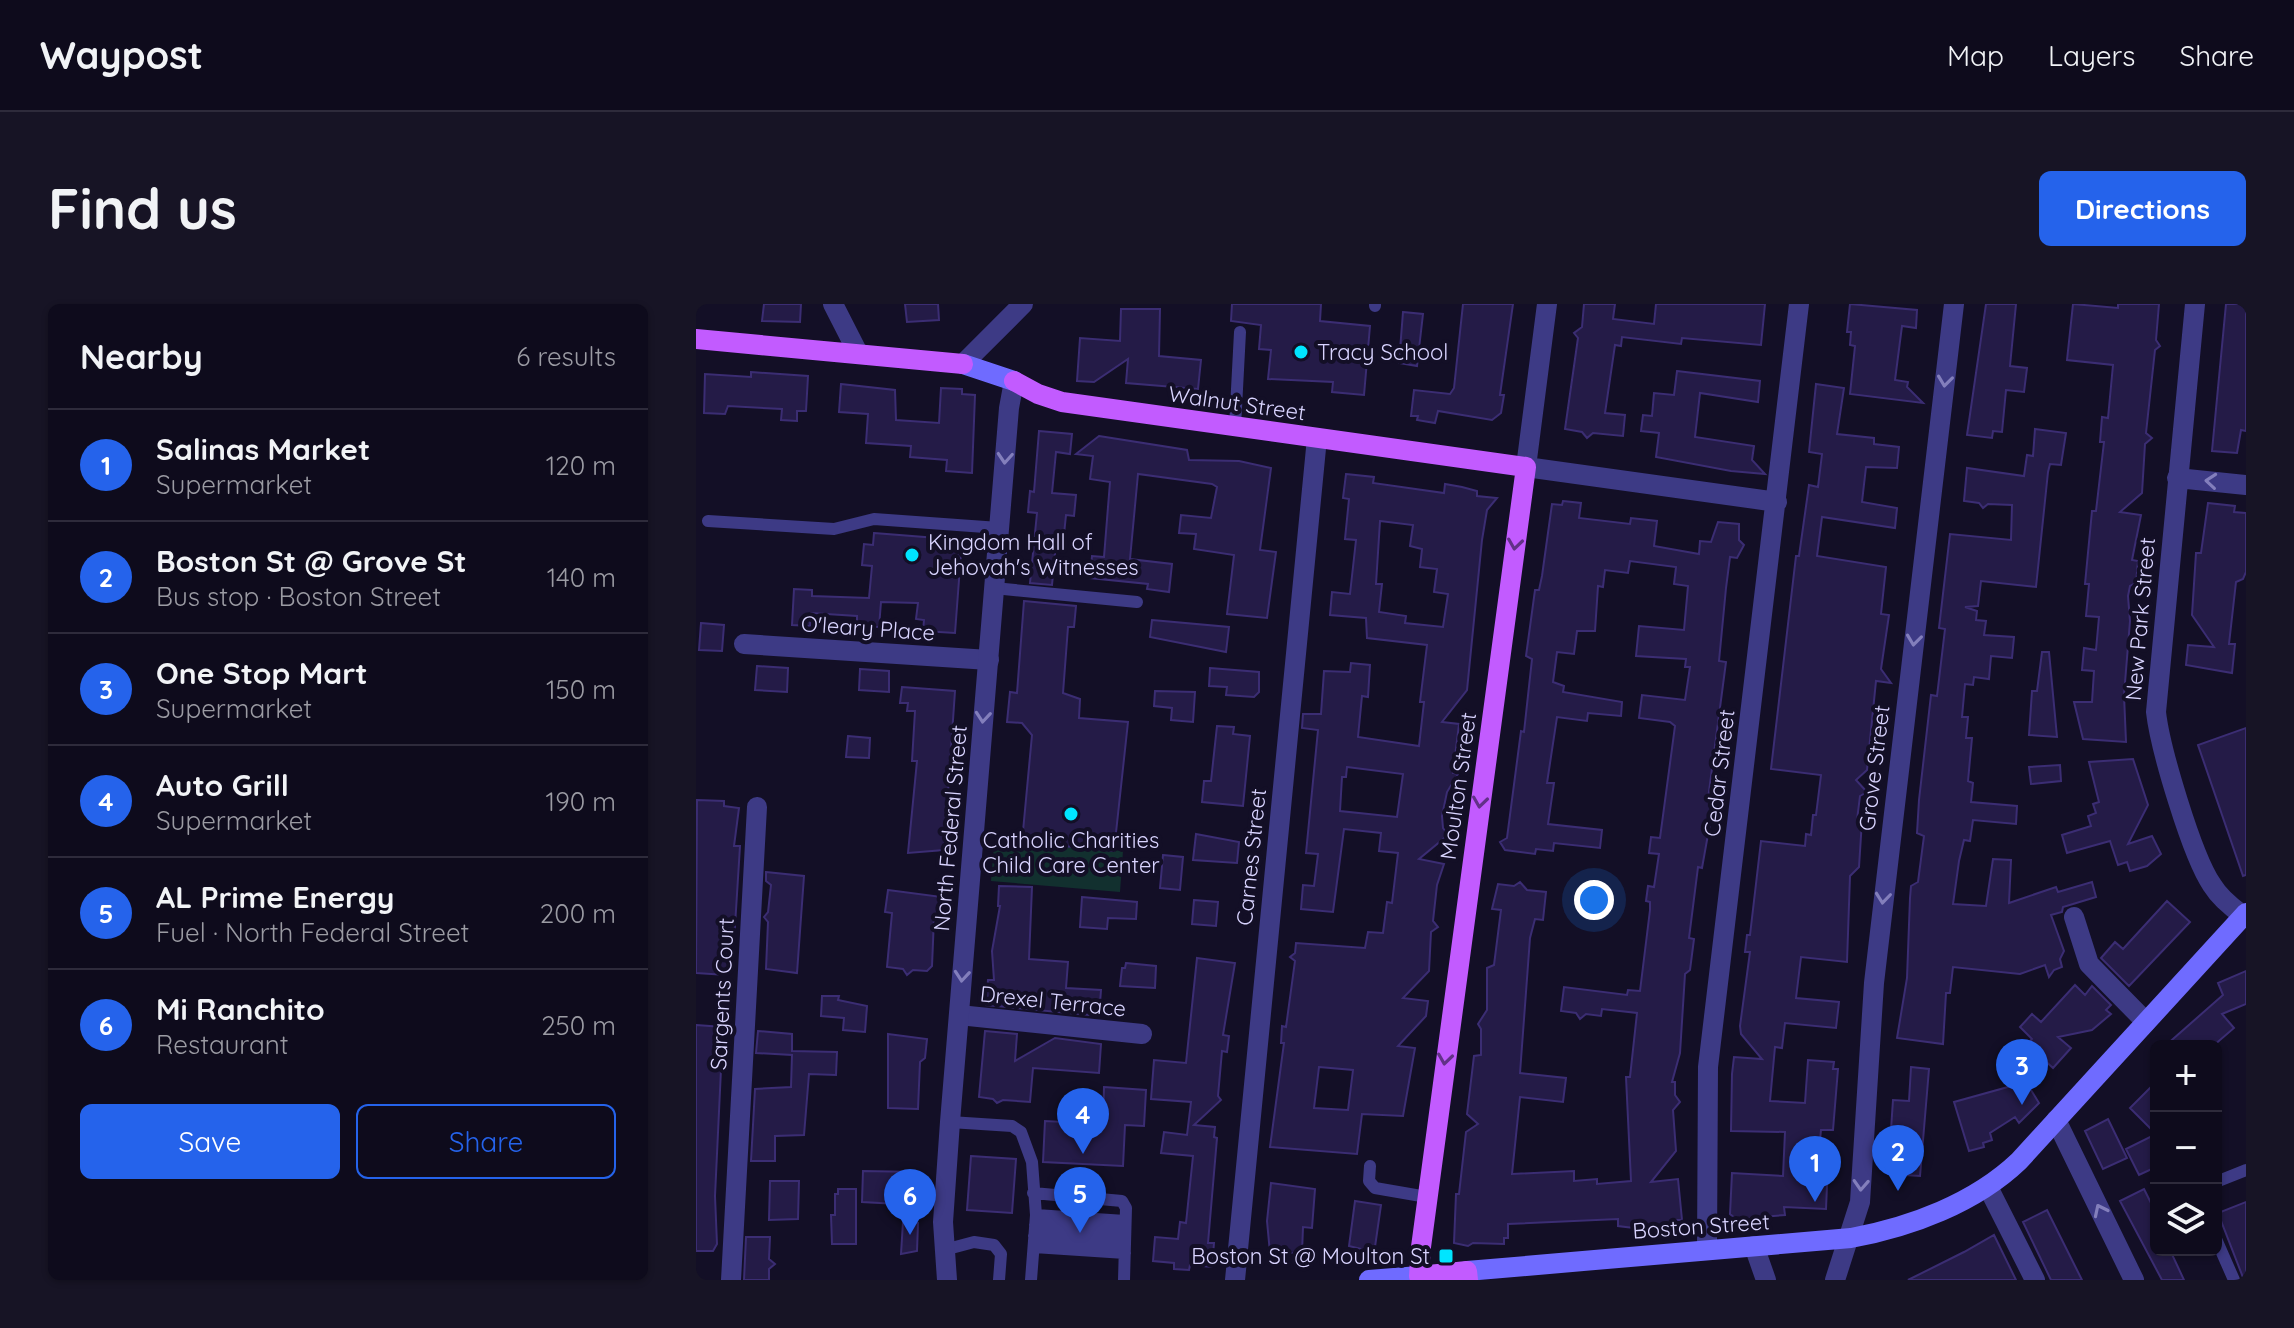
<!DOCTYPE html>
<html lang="en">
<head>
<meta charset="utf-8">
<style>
  :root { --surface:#0e0b1c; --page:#171425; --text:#f1f3f6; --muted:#9b9ba3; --line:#2e2b3b; --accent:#2563eb }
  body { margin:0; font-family:Quicksand,sans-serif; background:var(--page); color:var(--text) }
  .controls { position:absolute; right:24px; bottom:24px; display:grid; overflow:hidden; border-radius:12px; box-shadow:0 2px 6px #0004 }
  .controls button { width:72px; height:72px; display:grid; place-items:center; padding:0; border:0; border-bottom:2px solid var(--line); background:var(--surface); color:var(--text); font:40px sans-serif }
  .you { position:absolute; left:898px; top:596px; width:28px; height:28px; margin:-20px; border:6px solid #fff; border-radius:50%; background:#1a73e8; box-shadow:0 0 0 12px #1a73e833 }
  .badge { display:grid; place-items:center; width:52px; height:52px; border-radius:50%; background:var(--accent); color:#fff; font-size:26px; font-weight:700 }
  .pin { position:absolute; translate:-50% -66px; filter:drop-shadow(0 2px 4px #0008) }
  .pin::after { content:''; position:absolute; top:42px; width:28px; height:24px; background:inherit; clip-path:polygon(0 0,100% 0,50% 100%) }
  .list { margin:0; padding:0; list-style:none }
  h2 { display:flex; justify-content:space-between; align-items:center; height:104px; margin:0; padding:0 32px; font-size:34px }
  h2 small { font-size:26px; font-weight:400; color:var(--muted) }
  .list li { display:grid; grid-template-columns:52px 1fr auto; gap:24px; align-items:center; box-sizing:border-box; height:112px; padding:0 32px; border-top:2px solid var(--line) }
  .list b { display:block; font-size:30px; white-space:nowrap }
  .list p { margin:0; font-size:26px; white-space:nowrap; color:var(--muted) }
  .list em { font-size:26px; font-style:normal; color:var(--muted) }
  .actions { display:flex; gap:16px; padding:24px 32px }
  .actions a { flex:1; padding:18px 0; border:2px solid var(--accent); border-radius:12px; text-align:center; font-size:28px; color:var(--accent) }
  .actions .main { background:var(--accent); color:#fff }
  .icon { flex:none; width:44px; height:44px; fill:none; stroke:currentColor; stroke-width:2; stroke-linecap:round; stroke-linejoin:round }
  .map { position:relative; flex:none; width:1550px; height:976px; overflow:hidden; border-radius:12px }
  header { display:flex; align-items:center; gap:48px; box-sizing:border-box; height:112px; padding:0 40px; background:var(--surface); border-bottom:2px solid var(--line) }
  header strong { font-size:38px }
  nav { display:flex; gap:44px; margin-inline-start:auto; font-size:28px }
  .intro { display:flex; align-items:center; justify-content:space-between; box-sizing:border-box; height:192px; padding:0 48px }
  h1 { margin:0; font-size:56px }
  .button { padding:20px 36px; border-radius:12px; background:var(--accent); color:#fff; font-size:28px; font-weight:700 }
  main { display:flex; gap:48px; padding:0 48px }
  aside { flex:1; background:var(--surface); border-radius:12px; box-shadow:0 2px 6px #0004 }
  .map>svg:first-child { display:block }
  .green { fill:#12302f }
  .building { fill:#241b47; stroke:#3b2d73; stroke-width:2; fill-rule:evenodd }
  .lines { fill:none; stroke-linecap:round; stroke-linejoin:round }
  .service { stroke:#3d3a85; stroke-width:12 }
  .minor { stroke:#3d3a85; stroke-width:20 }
  .tertiary { stroke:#3d3a85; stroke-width:20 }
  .secondary { stroke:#6f6bff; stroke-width:20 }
  .primary { stroke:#c25bff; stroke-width:20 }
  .oneway { stroke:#837fbc }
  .oneway2 { stroke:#623188 }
  .poi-dot { fill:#00e5ff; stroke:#130f26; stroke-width:3 }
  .labels { text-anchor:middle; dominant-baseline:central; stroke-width:8; stroke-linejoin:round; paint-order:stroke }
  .poi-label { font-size:22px; fill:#d9d4ff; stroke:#130f26; text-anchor:start }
  .street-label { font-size:22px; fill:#d9d4ff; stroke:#130f26 }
</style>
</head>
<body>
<header>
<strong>Waypost</strong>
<nav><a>Map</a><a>Layers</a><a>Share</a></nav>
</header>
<div class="intro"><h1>Find us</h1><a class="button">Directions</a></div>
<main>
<aside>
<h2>Nearby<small>6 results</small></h2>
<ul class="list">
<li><span class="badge">1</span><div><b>Salinas Market</b><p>Supermarket</p></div><em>120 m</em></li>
<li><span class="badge">2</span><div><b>Boston St @ Grove St</b><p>Bus stop · Boston Street</p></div><em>140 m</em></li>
<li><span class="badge">3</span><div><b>One Stop Mart</b><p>Supermarket</p></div><em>150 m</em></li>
<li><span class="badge">4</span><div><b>Auto Grill</b><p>Supermarket</p></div><em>190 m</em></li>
<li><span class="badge">5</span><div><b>AL Prime Energy</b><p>Fuel · North Federal Street</p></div><em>200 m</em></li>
<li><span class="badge">6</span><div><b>Mi Ranchito</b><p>Restaurant</p></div><em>250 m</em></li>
</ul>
<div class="actions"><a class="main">Save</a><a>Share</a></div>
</aside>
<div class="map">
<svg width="1550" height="976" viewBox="0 0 1550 976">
  <rect width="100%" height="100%" fill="#130f26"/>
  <path class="green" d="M327 538 427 547 424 588 295 577 298 541 326 544Z"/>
  <path class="building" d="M68 0H105L104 18 66 17Z
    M209 0H242L243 16 211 18Z
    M536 0H625L624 17 674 22 668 91 636 88 637 78 572 75 575 46 563 45 565 21 535 17Z
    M767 0H817L804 91H808L805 109 796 116 742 107 739 119 721 116 722 112H715L718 86 754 90 758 84Z
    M888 0H919L917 15 958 20 960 0H1069L1065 41 986 34 985 40 926 33 925 42 919 41 909 109 929 111 927 132 897 129 891 134 886 128 869 125 882 34 878 29 886 23Z
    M1154 0 1221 6 1220 24 1206 22 1199 76 1212 78 1211 83 1227 99 1154 90 1159 42 1154 41 1155 28H1151Z
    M1290 0H1320L1314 62 1331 64 1328 88 1310 86 1306 128 1297 127 1296 134 1271 131Z
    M1377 0 1422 4V0H1463L1460 36 1464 42 1459 46 1450 129 1456 134 1449 140 1446 189 1424 208 1445 211 1436 256 1442 257 1440 279 1434 282 1432 292 1434 317 1428 391 1430 438 1387 435 1378 398H1396L1398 367 1386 366 1388 344 1400 346 1403 313 1390 312 1393 280H1389L1396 207H1400L1408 138H1404L1406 113 1412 114 1417 61 1371 56Z
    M1530 0H1550V127L1545 126 1541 149 1516 147Z
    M425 5H464L463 52 505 56 502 85 430 79 432 55 398 78 381 77 384 34 424 37Z
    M707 8 727 10 721 62 703 59Z
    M981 67 1064 77 1062 98 1004 89 999 133 1058 142 1056 156 1069 170 1035 167 960 153 963 129 945 127 947 111 956 112 958 89 978 91Z
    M55 68 112 72 110 107H101V117L85 116 86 105 32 102 29 110 8 109 9 70 55 73Z
    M145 80 199 86 200 116 243 119 245 84 266 85V90L279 91 276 169 250 167 251 156 214 153 215 142 170 139 172 110 143 108Z
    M1120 80 1148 84 1141 130 1178 134V140L1203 143 1201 164 1170 163 1166 198 1201 204 1199 224 1126 213 1121 252 1190 263 1185 310 1193 311 1185 365 1195 379 1180 377 1171 466 1160 476 1171 488 1164 492 1161 516H1166L1163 563 1154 572 1151 658 1105 653 1100 694 1143 698 1140 724 1089 719 1086 744 1079 743 1074 797 1109 799 1112 756 1138 758 1137 765H1142L1137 826H1125L1122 857 1132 858 1130 905 1088 903 1089 911 1040 915 1034 910 1036 869 1087 872 1089 828 1035 827 1036 770 1038 753 1066 755 1045 730 1044 722 1054 648H1049L1051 631H1054L1065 537 1109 542 1110 530 1115 531 1117 511H1120L1125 471 1075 465 1100 252H1103L1113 181 1122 183 1126 150 1113 148Z
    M1339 125 1370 129 1365 161 1354 160 1352 168 1340 283 1285 277 1282 302 1269 303 1281 307 1280 316 1290 317 1288 331 1318 333 1316 354 1295 352 1293 375 1278 373 1277 381 1269 380 1266 413H1272L1270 434H1276L1272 477 1277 479 1275 498 1321 502 1320 520 1277 516 1274 537 1268 536 1263 557 1257 600 1290 602 1297 555 1315 556 1313 599 1360 583 1362 588 1396 578 1400 593 1367 603 1366 608 1355 611 1368 647 1364 655 1366 663 1358 666 1353 673 1349 661 1324 670 1257 663 1254 689H1250L1247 740 1201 734 1211 674 1214 594 1215 582 1222 578 1228 532 1221 529 1223 496 1235 391 1241 392 1249 325 1243 324 1254 230 1315 236 1316 201 1292 200 1287 204 1283 199 1268 197 1271 164 1328 172 1331 151 1337 152Z
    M343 127 376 130 374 150 360 148 356 189 380 191 378 212 370 211 367 240 360 239 356 281 334 279 341 209 332 208 334 187 338 188Z
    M403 132 491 146 493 156 543 157 575 164 564 246 580 248 571 314 531 310 538 251 498 245 500 230 483 229 485 211 515 214 521 183 516 180 442 170 434 255 476 260 473 288 451 285 452 280 394 274 396 252 408 253 414 178 394 175 397 152 380 150Z
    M650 170 678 173 677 179 748 189 749 180 766 183 781 187V192L801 194 791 206 786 236 771 386 746 418 763 420 757 469 762 470 751 488 746 512 747 524 752 531 723 555 748 560 741 581 737 617 742 623 735 628 733 667 707 694 732 697 730 712 702 742 719 744 707 812 666 810 661 850 574 843 588 739H585L586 722 590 723 599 657 594 653 599 649 600 639 669 644 672 628 687 629 691 598 696 599 702 549 683 547 685 529 648 525 637 608 605 605 607 581 618 582 622 550 610 549 622 426 606 424 607 410H625L628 367 654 368 655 359 674 361 672 393 666 392 662 433 723 442 728 398H724L731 341 671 334 670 314 634 311 636 288 654 290 660 236 649 235 653 195 647 194ZM684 217 717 221 714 242 726 245 724 263 741 265 738 288 752 290 747 323 709 319 710 312 683 308 686 280H680ZM651 463 707 470 701 513 644 507 646 473H650ZM623 763 657 766 652 806 618 804Z
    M867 197 885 199 883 214 934 220 935 214 961 217 958 242 1003 250 1004 237 1015 238 1022 218 1043 220V236L1048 241 1041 254 1034 253 1030 284 1023 357 1030 358 1012 495 1018 497 1006 564 1002 563 993 634 998 635 994 666 989 670 984 749 976 778H979V791L984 798 977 806 980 847 955 878 982 875 986 916H978V921L938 924 922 922V915L812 920V934H808V940L777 939 772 942 758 939 760 890H763L770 828 782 820 771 810 778 752 785 751V725L782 720 791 706V664L798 661 805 606 796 605 802 580 818 582 824 578 831 586 850 588 847 616 839 615 834 634 824 769 870 774 867 798 824 793 816 870 878 867V877L901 875V880L935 877 930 773H934L941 709 906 705 905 712 890 710 884 715 880 709 865 707 868 683 931 691 932 686 944 687 954 606V598L950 597 952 582 958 583 963 550 953 549 955 533 964 534 979 422 974 418 943 414 946 391 989 396 994 363H989L990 355 940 352 943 322 988 326 992 282 978 280 980 263 934 257 932 269 909 266 907 283 902 282 899 327H881L878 350 861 348 857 378 868 382 867 388 926 398 925 412 892 409 891 417 861 413 851 479H858L852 520 906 526 904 544 858 539 857 547 840 545 839 550 809 546 804 538 811 534 825 427 828 428 836 355 830 352 839 286H843L846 272 856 200 866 201Z
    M1512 199 1539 202 1538 208 1550 209V268L1547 275 1540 278 1533 340H1539L1536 369 1490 361 1492 341 1518 343 1496 311 1500 249H1505Z
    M178 229 266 236 259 329 227 327 228 316 220 315 222 299 185 298 183 323 161 322V312L115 309 114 322 96 321 98 285 116 286V292L173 294 176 262 166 261 168 240 177 241Z
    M328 297 380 302 378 323H372L367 389 384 395 383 414 432 418 418 547 326 538 336 431 326 419 311 418 314 388 321 389Z
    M456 316 533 323 530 348 454 333Z
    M5 319 28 321 26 347 3 346Z
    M1346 348H1353L1361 433 1333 431 1336 387H1341Z
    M61 362 92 364 91 388 59 386Z
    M514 364 563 368V388L558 393 530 391 531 383 513 382Z
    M164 365 193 367V388L163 386Z
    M206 383 259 387 248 546 212 549 221 457H216L219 407H211L212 399H204Z
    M459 387 499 388 497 418 475 416 476 404 458 402Z
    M521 422 538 423 537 430 554 432 547 502 506 498 508 477H515Z
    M1550 424V571L1547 572 1502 441Z
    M152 432 174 434 173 454 150 453Z
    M1437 455 1452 501 1432 540 1456 532 1465 550 1451 562 1434 567 1431 558 1422 561 1414 537 1371 549 1366 531 1395 522 1392 512 1400 509 1397 500 1403 498 1393 458Z
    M1364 461 1365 477 1335 480 1333 463Z
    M1 496 28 497V502L43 504 38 542H44L39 622 35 664 30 671 0 669Z
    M500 530 543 538 541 559 497 556Z
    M467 551 487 553 484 586 464 584Z
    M70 568 108 572 101 669 70 665 72 618 68 613 72 608 75 581 70 577Z
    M303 582 336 583 333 655 372 658 370 684 405 686 403 712 290 701 292 676H298L296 647 304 602H302Z
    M192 586 246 593 244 614H238L236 662 231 667 217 666 211 671 207 665 191 663 196 609 189 608Z
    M386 593 441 598 440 615 412 614 411 625 384 623Z
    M498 596 522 598 520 622 496 620Z
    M1471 597 1494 618 1433 682 1405 654 1419 638 1427 645Z
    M501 654 539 659 527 731 533 732 531 748 526 747 522 792 525 796 498 821 519 823 518 833 521 834 512 939H518L516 963 494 961 493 966 478 965V959L457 957 459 933 482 935 484 918 490 919 497 852 465 849 468 828 491 831 495 798 455 795 458 756 490 759Z
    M430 659 460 662 459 684 424 682 426 664H429Z
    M1550 667V700L1526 710 1538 724 1517 742H1469L1527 691 1522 679Z
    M1379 681 1389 691 1396 682 1415 701 1410 706 1415 710 1396 726 1362 733 1375 744 1357 764 1331 740 1336 735 1324 723 1336 710 1345 718Z
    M126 692H143L142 696 171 702 169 728 147 726 148 714 125 712Z
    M0 721 27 723 19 892 21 940 17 947H0Z
    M62 727 96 730V747L141 748 140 771 113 770 108 831 79 832V857H55L59 785 95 783 96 751 60 749Z
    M289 727 321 730 319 757 359 734 405 740 403 769 337 764 334 798 307 796 301 799 297 795 283 793Z
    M192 730 231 735 229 754 224 758 222 805 192 804Z
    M1215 763 1233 765 1224 872 1192 870 1197 796 1213 797Z
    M1330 778 1343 799 1323 819 1319 813 1294 829 1296 836 1287 839 1288 843 1273 847 1258 798Z
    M1460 778V830L1434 804Z
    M408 783 450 786 448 822 429 821 427 862 347 858 349 817 407 820Z
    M1412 815 1431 854 1407 865 1389 827Z
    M1460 830V863L1443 871 1430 845Z
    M275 852 320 855 316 909 271 906Z
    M167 867 222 868 221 874H224L220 901 166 898Z
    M74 877H103L102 915 73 916Z
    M575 879 619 885 616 924 607 923 606 949H574L571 917Z
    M142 885H160V940H136L135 911H139V890H142Z
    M1448 885 1460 909V946H1474L1488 976H1466L1424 897Z
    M659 897 685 901 679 943 673 947 653 942Z
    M1550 898V976H1548L1522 909Z
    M1351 906 1386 976H1355L1327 918Z
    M207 918 222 919 221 947 205 950Z
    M1298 931 1320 976H1212L1268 948Z
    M50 933H74L73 955 79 960 73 965V976H48Z"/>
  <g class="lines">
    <path class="service" d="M679 2V0
      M539 123 544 28
      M12 217 138 225 178 215 303 224
      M298 284 441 298
      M254 818 316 822 325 828 336 858 340 911 335 976
      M674 862 673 877 679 884 731 893
      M1520 878 1550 866
      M337 889 426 897 430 904 428 976
      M340 911 429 917
      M339 921 429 928
      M338 932 429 939
      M1520 935 1538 976
      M338 943 429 949
      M248 946 278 938 298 941 305 950 303 976"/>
    <path class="minor" d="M851 0 830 163 1081 198
      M1499 0 1460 408C1464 444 1496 552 1516 581 1524 594 1535 603 1548 612
      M1481 174 1550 181
      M48 340 293 356
      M1378 613 1393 660 1450 718
      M263 711 446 730
      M1360 816 1438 976
      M1292 883 1339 976
      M1058 942 1070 976
      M1011 946 1012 763 1103 0
      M35 976 61 503
      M539 976 621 134
      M1139 976 1164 898 1178 679 1258 0"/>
    <path class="tertiary" d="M137 0 162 49
      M267 60 327 0
      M251 976 247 918 254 818 313 104 318 77"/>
    <path class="secondary" d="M267 60 318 77
      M771 967 1155 934C1215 923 1279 899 1323 857L1550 609
      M673 976 723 972"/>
    <path class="primary" d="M0 35 267 60
      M318 77 342 90 366 98 830 163 725 943 723 972 771 967 772 976"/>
  </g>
  <defs><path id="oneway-chevron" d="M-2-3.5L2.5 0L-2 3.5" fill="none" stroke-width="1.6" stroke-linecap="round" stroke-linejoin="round" transform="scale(2)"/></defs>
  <g class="oneway">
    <use href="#oneway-chevron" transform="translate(1249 77) rotate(97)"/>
    <use href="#oneway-chevron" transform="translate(309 154) rotate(94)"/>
    <use href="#oneway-chevron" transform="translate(1515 177) rotate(-175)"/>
    <use href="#oneway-chevron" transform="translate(1218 336) rotate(97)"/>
    <use href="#oneway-chevron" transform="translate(287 413) rotate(95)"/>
    <use href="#oneway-chevron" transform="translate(1187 594) rotate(96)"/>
    <use href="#oneway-chevron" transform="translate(266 672) rotate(95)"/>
    <use href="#oneway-chevron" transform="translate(1165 881) rotate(93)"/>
    <use href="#oneway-chevron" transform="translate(1404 906) rotate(-116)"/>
  </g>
  <g class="oneway2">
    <use href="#oneway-chevron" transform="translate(819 240) rotate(98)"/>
    <use href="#oneway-chevron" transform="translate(784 498) rotate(98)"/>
    <use href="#oneway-chevron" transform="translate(749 755) rotate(98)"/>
  </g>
  <g class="poi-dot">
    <circle cx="605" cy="48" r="8"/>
    <circle cx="216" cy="251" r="8"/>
    <circle cx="375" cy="510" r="8"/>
    <rect x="742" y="944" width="16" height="16" rx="4"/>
  </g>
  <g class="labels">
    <g class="poi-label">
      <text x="621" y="48">Tracy School</text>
      <text x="232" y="238">Kingdom Hall of<tspan x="232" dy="25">Jehovah's Witnesses</tspan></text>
      <text x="375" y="536" text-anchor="middle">Catholic Charities<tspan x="375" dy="25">Child Care Center</tspan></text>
      <text x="734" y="952" text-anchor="end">Boston St @ Moulton St</text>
    </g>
    <g class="street-label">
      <text transform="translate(541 99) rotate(8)">Walnut Street</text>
      <text transform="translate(1444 315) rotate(-85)">New Park Street</text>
      <text transform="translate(172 324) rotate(4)">O'leary Place</text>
      <text transform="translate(1178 464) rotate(-83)">Grove Street</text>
      <text transform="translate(1023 469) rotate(-83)">Cedar Street</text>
      <text transform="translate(762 482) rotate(-82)">Moulton Street</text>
      <text transform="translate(254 524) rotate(-85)">North Federal Street</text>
      <text transform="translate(555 553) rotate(-84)">Carnes Street</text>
      <text transform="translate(26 690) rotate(-87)">Sargents Court</text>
      <text transform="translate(357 697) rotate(6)">Drexel Terrace</text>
      <text transform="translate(1005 922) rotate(-4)">Boston Street</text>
    </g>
  </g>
</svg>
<div class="controls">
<button>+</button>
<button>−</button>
<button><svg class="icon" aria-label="layers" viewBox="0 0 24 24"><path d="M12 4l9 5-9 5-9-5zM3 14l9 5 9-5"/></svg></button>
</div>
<div class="you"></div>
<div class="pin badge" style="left:1119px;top:898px">1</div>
<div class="pin badge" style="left:1202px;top:887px">2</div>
<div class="pin badge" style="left:1326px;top:801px">3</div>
<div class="pin badge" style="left:387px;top:850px">4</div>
<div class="pin badge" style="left:384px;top:929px">5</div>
<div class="pin badge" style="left:214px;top:931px">6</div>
</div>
</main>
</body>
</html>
